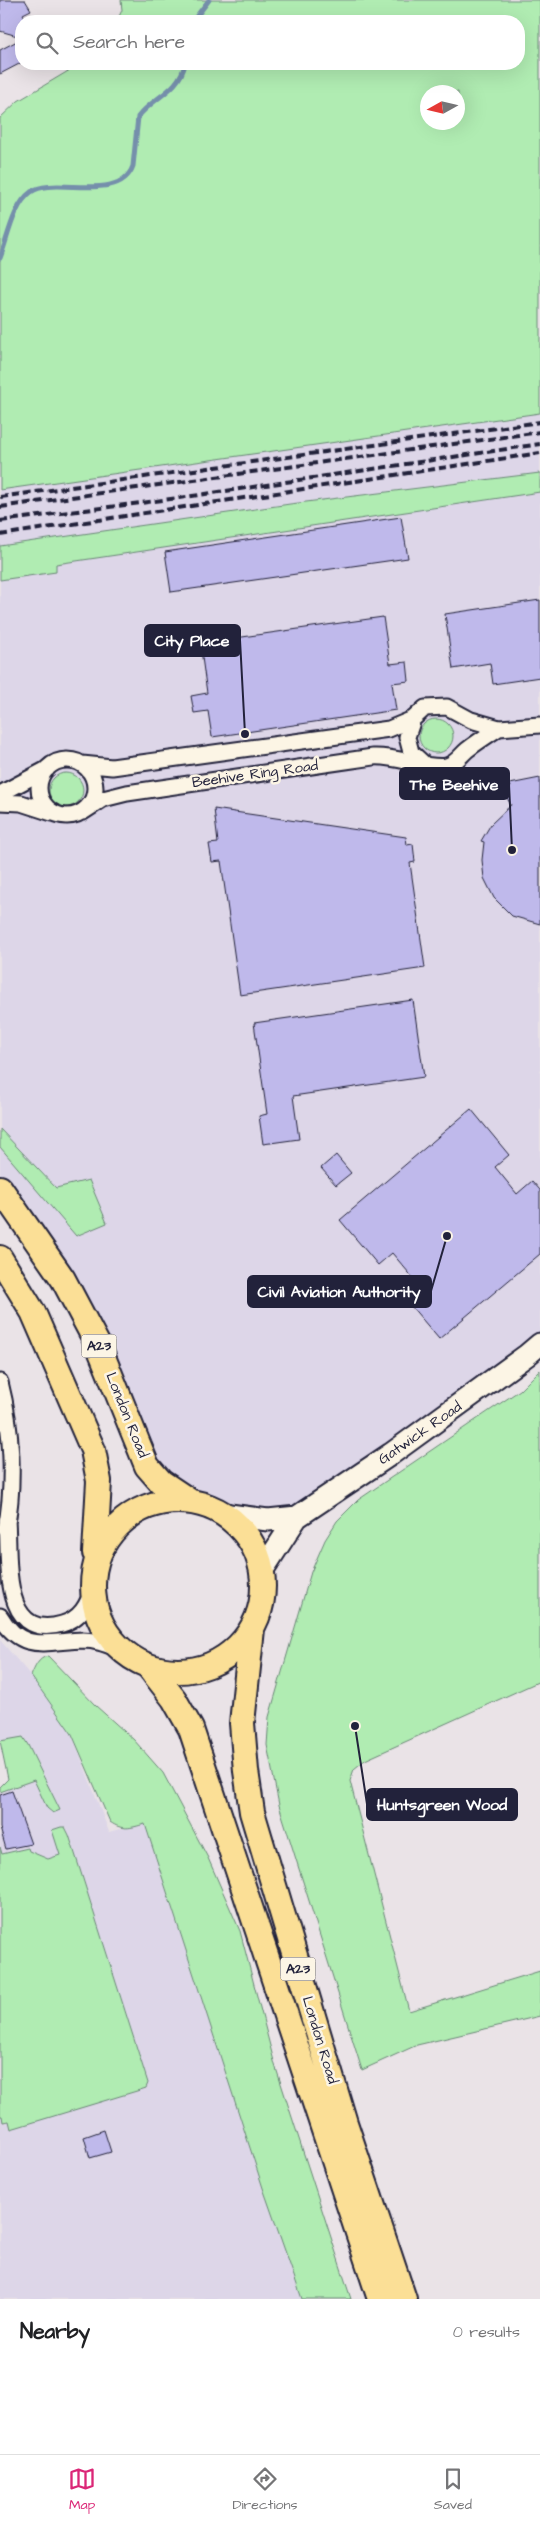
<!DOCTYPE html>
<html lang="en">
<head>
<meta charset="utf-8">
<style>
  :root { --surface:#fff; --page:#f2f2f2; --text:#202124; --muted:#757577; --line:#e0e0e0; --accent:#db2777 }
  body { margin:0; font-family:"Architects Daughter",sans-serif; background:var(--page); color:var(--text) }
  .compass { position:absolute; left:420px; top:85px; width:45px; height:45px; border-radius:50%; background:var(--surface); box-shadow:0 5px 20px #0002; rotate:262deg }
  .list { margin:0; padding:0; list-style:none }
  h2 { display:flex; justify-content:space-between; align-items:center; height:65px; margin:0; padding:0 20px; font-size:21px }
  h2 small { font-size:16px; font-weight:400; color:var(--muted) }
  .icon { flex:none; width:28px; height:28px; fill:none; stroke:currentColor; stroke-width:2; stroke-linecap:round; stroke-linejoin:round }
  .map { position:relative; flex:none; width:540px; height:2299px; overflow:hidden }
  .search { position:absolute; background:var(--surface); box-shadow:0 5px 20px #0002; left:15px; right:15px; top:15px; height:55px; display:flex; align-items:center; gap:12px; box-sizing:border-box; padding:0 18px; border-radius:20px; color:var(--muted); font-size:19px }
  .sheet { height:155px; background:var(--surface) }
  nav { display:flex; justify-content:space-around; align-items:center; box-sizing:border-box; height:70px; border-top:1px solid var(--line); background:var(--surface); font-size:14px; color:var(--muted) }
  nav a { display:grid; justify-items:center; gap:2px }
  nav .on { color:var(--accent) }
  .map>svg:first-child { display:block }
  .built { fill:#ddd6e8 }
  .green { fill:#b0ecb2; stroke:#698776; fill-rule:evenodd }
  .lines { fill:none; stroke-linecap:round; stroke-linejoin:round }
  .stream { stroke:#748fab; stroke-width:5 }
  .building { fill:#bfb9eb; stroke:#22223b }
  .street-casing { stroke:#22223b; stroke-width:19 }
  .secondary-casing { stroke:#22223b; stroke-width:25 }
  .primary-casing { stroke:#22223b; stroke-width:28 }
  .street { stroke:#fcf5e5; stroke-width:15 }
  .secondary { stroke:#fcf5e5; stroke-width:21 }
  .primary { stroke:#fbdf96; stroke-width:24 }
  .rail { stroke:#22223b; stroke-width:4; stroke-dasharray:8 4; stroke-linecap:butt }
  .labels { text-anchor:middle; dominant-baseline:central; stroke-width:5; stroke-linejoin:round; paint-order:stroke }
  .shield { fill:#fcf5e5; stroke:#63616e; stroke-width:1 }
  .shield-label { font-size:14px; font-weight:bold; fill:#22223b }
  .street-label { font-size:15px; fill:#22223b; stroke:#fcf5e5 }
  .leader { fill:none; stroke:#22223b; stroke-width:2 }
  .callout-dot { fill:#22223b; stroke:#fcf5e5; stroke-width:2 }
  .callout { fill:#22223b; stroke:#22223b; stroke-width:2 }
  .callout-label { font-size:16px; text-anchor:middle; font-weight:bold; fill:#fff }
</style>
</head>
<body>
<div class="map">
<svg width="540" height="2299" viewBox="0 0 540 2299">
  <rect width="100%" height="100%" fill="#eae3e7"/>
  <filter id="ink" filterUnits="userSpaceOnUse"><feTurbulence type="fractalNoise" baseFrequency=".02" numOctaves="2"/><feDisplacementMap in="SourceGraphic" scale="10" xChannelSelector="R" yChannelSelector="G"/><feConvolveMatrix kernelMatrix="1 2 1 2 8 2 1 2 1" color-interpolation-filters="sRGB"/></filter>
  <g filter="url(#ink)">
    <path class="built" d="M540 413V473L290 504 0 546V490Z
      M540 492V1344L297 1517 213 1509 191 1502 161 1482 99 1347 0 1188V572Z
      M0 1640 31 1676 72 1734 109 1832 144 1822 247 2138 302 2299H0V1866L113 2098 143 2089 148 2083 67 1829 61 1855 48 1859 29 1851 27 1848 2 1854 0 1847V1792L34 1780 51 1812 45 1778 24 1738 0 1741Z"/>
    <path class="green" d="M121 0H540V413L0 490V118L18 101 80 64H519V21H117L122 10ZM428 92H458V122H428Z
      M540 473V492L56 564V572L0 580V546L290 504Z
      M419 736a17 17 0 1 1 34 0a17 17 0 1 1-34 0Z
      M49 790a17 17 0 1 1 34 0a17 17 0 1 1-34 0Z
      M0 1129 56 1188 89 1180 107 1223 76 1236 0 1147Z
      M540 1370V1681L365 1760 354 1769 350 1781 409 2011 540 1971V2016L417 2045 362 2070 279 1805 267 1745 269 1717 311 1572 325 1540 337 1521 358 1500 520 1390Z
      M48 1656 96 1706 134 1740 163 1773 208 1858 240 1931 275 2065 351 2299H302L263 2188 145 1824C130 1828 123 1831 110 1822L72 1734 31 1676C35 1667 38 1658 48 1656Z
      M23 1737 28 1745 60 1810 53 1813 47 1808 34 1780 0 1792V1787L8 1779 0 1741Z
      M61 1827H65L69 1835 148 2083 146 2088 140 2090 11 2129 9 2121 3 2122 2 2116H0V1847L2 1854 28 1848 29 1851 48 1859 60 1855 52 1830Z"/>
    <g class="lines">
      <path class="stream" d="M193 21 209 0
        M0 258C8 238 13 205 31 192 52 175 120 204 133 166L138 117C153 97 179 91 185 64"/>
    </g>
    <path class="building" d="M0 0H25L31 10 23 14 27 21H21V37L0 31Z
      M21 39V63L0 74V50Z
      M401 517 408 558 171 592 165 552Z
      M540 600V677L493 684 490 663 453 669 445 614Z
      M383 617 390 664 407 662 409 681 392 683 396 710 212 737 208 711 194 713 191 696 207 693 200 643Z
      M540 778V924L512 916 494 898 484 878 482 860 484 842 481 841 491 824 511 805 503 791 511 787 510 784Z
      M214 809 406 837 407 845 413 844 415 862 410 863 425 968 240 995 221 861 212 862 209 844 218 843Z
      M413 1000 424 1077 293 1096 299 1139 263 1144 259 1116 267 1114 254 1023Z
      M471 1109 509 1155 495 1167 517 1194 532 1181 540 1190V1254L439 1339 400 1293 415 1280 392 1253 378 1265 340 1220Z
      M336 1155 351 1173 336 1185 321 1168Z
      M12 1791 31 1844 6 1849 0 1828V1795Z
      M104 2130 111 2152 90 2158 84 2137Z"/>
    <g class="lines">
      <defs>
        <path id="street" d="M39 788a28 28 0 1 1 56 0a28 28 0 1 1-56 0Z
          M82 764 112 767 389 729 413 719
          M424 764 411 752 407 737 413 719 425 708 447 707 471 720 499 728 540 725
          M0 794 47 769
          M0 802 21 803 52 813
          M83 812 103 799 127 793 373 757C396 755 434 772 449 765 457 762 461 755 467 750 477 742 488 735 499 728
          M0 1382C12 1429 15 1482 6 1529
          M7 1520C10 1557 0 1642 62 1624 80 1619 88 1605 93 1588
          M0 1616C22 1654 47 1641 83 1640 97 1640 108 1645 121 1650"/>
        <path id="secondary" d="M222 1514 268 1520 297 1517
          M262 1571 297 1517 391 1454 527 1355 540 1344"/>
        <path id="primary" d="M0 1188 63 1279 99 1347 147 1466 161 1482 191 1502
          M0 1258 33 1312 93 1450 99 1481 95 1553
          M93 1586a85 85 0 1 1 170 0a85 85 0 1 1-170 0Z
          M252 1629 242 1723 246 1771 252 1812 345 2123 404 2299
          M149 1667 174 1699 191 1729 380 2299"/>
      </defs>
      <use href="#street" class="street-casing"/>
      <use href="#secondary" class="secondary-casing"/>
      <use href="#primary" class="primary-casing"/>
      <use href="#street" class="street"/>
      <use href="#secondary" class="secondary"/>
      <use href="#primary" class="primary"/>
      <path class="rail" d="M0 497 540 422
        M0 507 540 432
        M0 521 179 498 540 444
        M0 535 540 453"/>
    </g>
  </g>
  <g class="labels">
    <g class="shield">
      <rect x="81.5" y="1334.5" width="35" height="23" rx="4"/>
      <rect x="280.5" y="1957.5" width="35" height="23" rx="4"/>
    </g>
    <g class="shield-label">
      <text x="99" y="1346">A23</text>
      <text x="298" y="1969">A23</text>
    </g>
    <g class="street-label">
      <text transform="translate(255 774) rotate(-8)">Beehive Ring Road</text>
      <text transform="translate(127 1415) rotate(68)">London Road</text>
      <text transform="translate(420 1433) rotate(-35)">Gatwick Road</text>
      <text transform="translate(320 2040) rotate(73)">London Road</text>
    </g>
  </g>
  <path class="leader" d="M245 734L240 640M512 850L509 784M447 1236L431 1291M355 1726L367 1804"/>
  <g class="callout-dot">
    <circle cx="245" cy="734" r="5"/>
    <circle cx="512" cy="850" r="5"/>
    <circle cx="447" cy="1236" r="5"/>
    <circle cx="355" cy="1726" r="5"/>
  </g>
  <g class="callout">
    <rect x="145" y="625" width="95" height="31" rx="5"/>
    <rect x="400" y="768" width="109" height="31" rx="5"/>
    <rect x="248" y="1276" width="183" height="31" rx="5"/>
    <rect x="367" y="1789" width="150" height="31" rx="5"/>
  </g>
  <g class="callout-label">
    <text x="192" y="646">City Place</text>
    <text x="454" y="790">The Beehive</text>
    <text x="339" y="1297">Civil Aviation Authority</text>
    <text x="442" y="1810">Huntsgreen Wood</text>
  </g>
</svg>
<svg class="compass" viewBox="-18 -18 36 36"><path d="M0-13l5 13h-10z" fill="#e53935"/><path d="M0 13l5-13h-10z" fill="#757577"/></svg>
<div class="search"><svg class="icon" aria-label="search" viewBox="0 0 24 24"><circle cx="10" cy="10" r="6"/><path d="M15 15l6 6"/></svg>Search here</div>
</div>
<section class="sheet">
<h2>Nearby<small>0 results</small></h2>
<ul class="list">
</ul>
</section>
<nav>
<a class="on"><svg class="icon" aria-label="map" viewBox="0 0 24 24"><path d="M3 6l6-2 6 2 6-2v14l-6 2-6-2-6 2zM9 4v14M15 6v14"/></svg>Map</a>
<a><svg class="icon" aria-label="directions" viewBox="0 0 24 24"><path d="M12 3l9 9-9 9-9-9zM9 14v-3h6M13 9l2 2-2 2"/></svg>Directions</a>
<a><svg class="icon" aria-label="saved" viewBox="0 0 24 24"><path d="M7 4h10v16l-5-4-5 4z"/></svg>Saved</a>
</nav>
</body>
</html>
